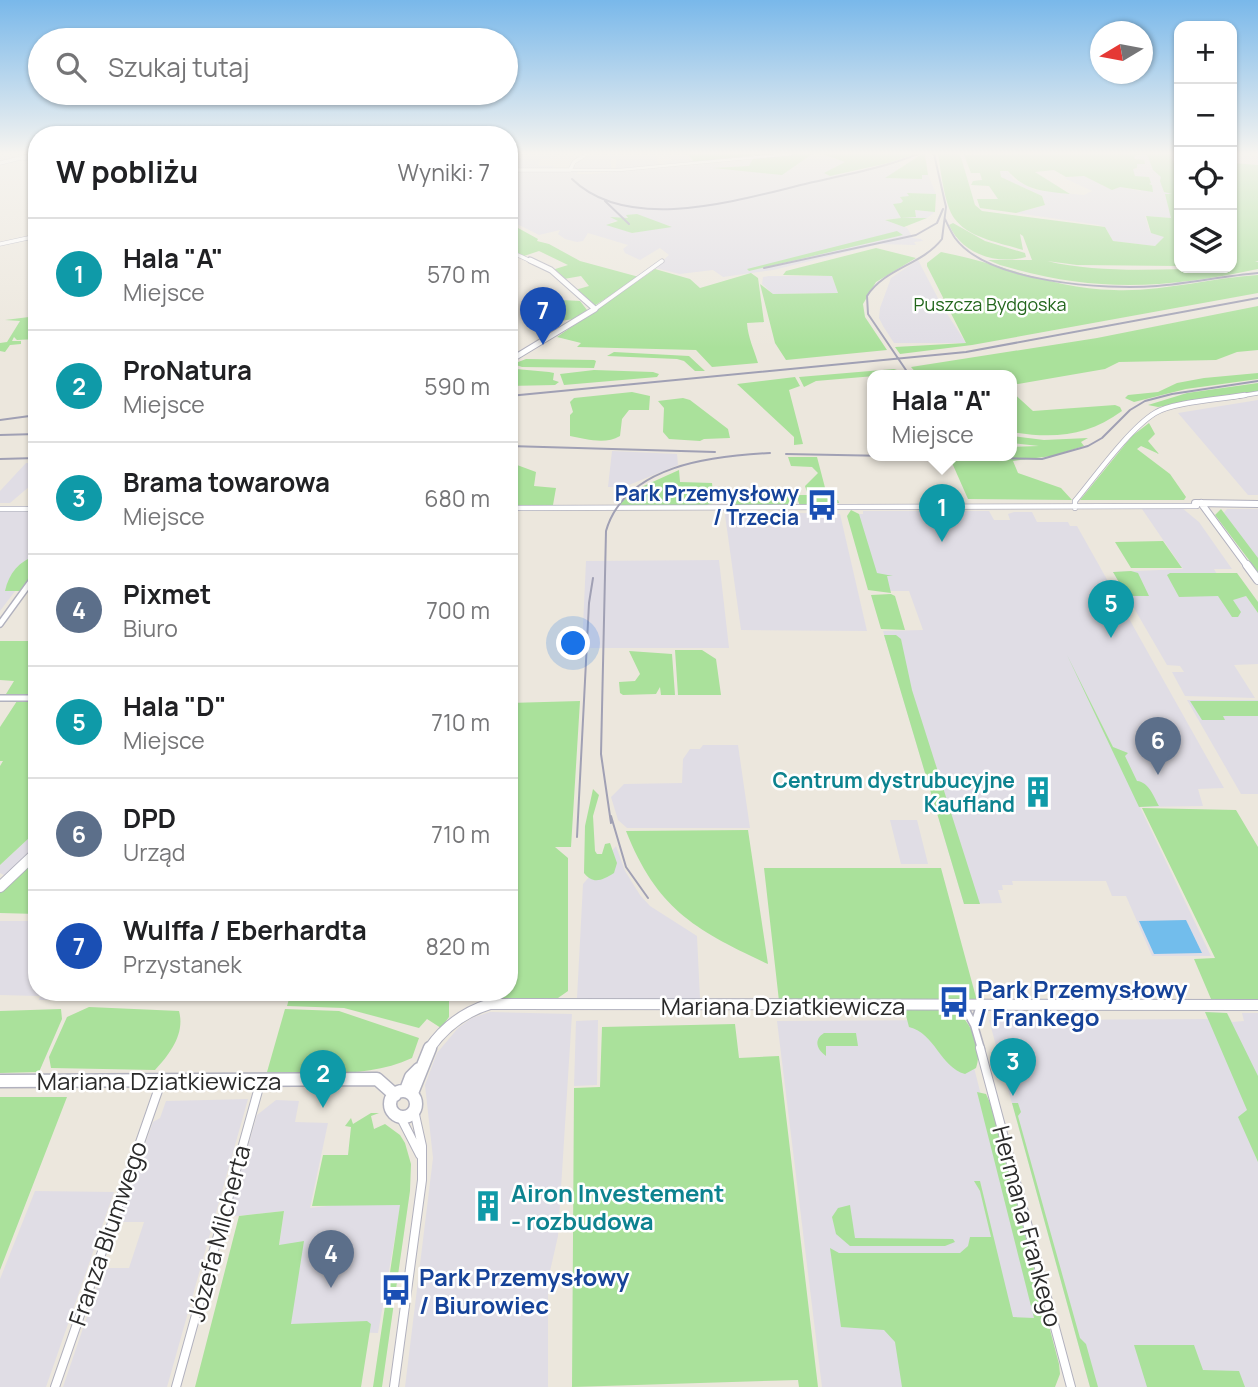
<!DOCTYPE html>
<html lang="pl">
<head>
<meta charset="utf-8">
<style>
  :root { --surface:#fff; --page:#f6f6f6; --text:#202124; --muted:#757577; --line:#e0e0e0; --accent:#414cf6 }
  body { margin:0; font-family:Manrope,sans-serif; background:var(--page); color:var(--text) }
  .controls { position:absolute; right:21px; top:21px; display:grid; overflow:hidden; border-radius:14px; box-shadow:0 2px 5px #0004 }
  .controls button { width:63px; height:63px; display:grid; place-items:center; padding:0; border:0; border-bottom:2px solid var(--line); background:var(--surface); color:var(--text); font:35px sans-serif }
  .compass { position:absolute; left:1090px; top:21px; width:63px; height:63px; border-radius:50%; background:var(--surface); box-shadow:0 2px 5px #0004; rotate:260deg }
  .you { position:absolute; left:574px; top:644px; width:24px; height:24px; margin:-18px; border:5px solid #fff; border-radius:50%; background:#1a73e8; box-shadow:0 0 0 10px #1a73e833 }
  .badge { display:grid; place-items:center; width:46px; height:46px; border-radius:50%; background:var(--accent); color:#fff; font-size:23px; font-weight:700 }
  .pin { position:absolute; translate:-50% -58px; filter:drop-shadow(0 2px 4px #0008) }
  .pin::after { content:''; position:absolute; top:37px; width:24px; height:21px; background:inherit; clip-path:polygon(0 0,100% 0,50% 100%) }
  .popup { position:absolute; left:867px; top:370px; width:150px; height:91px; box-sizing:border-box; display:grid; place-content:center; border-radius:14px; background:var(--surface); filter:drop-shadow(0 2px 5px #0005); font-size:23px; white-space:nowrap; color:var(--muted) }
  .popup b { font-size:26px; color:var(--text) }
  .popup::after { content:''; position:absolute; left:50%; top:100%; margin-left:-14px; border:14px solid transparent; border-top-color:var(--surface) }
  .list { margin:0; padding:0; list-style:none }
  h2 { display:flex; justify-content:space-between; align-items:center; height:91px; margin:0; padding:0 28px; font-size:30px }
  h2 small { font-size:23px; font-weight:400; color:var(--muted) }
  .list li { display:grid; grid-template-columns:46px 1fr auto; gap:21px; align-items:center; box-sizing:border-box; height:112px; padding:0 28px; border-top:2px solid var(--line) }
  .list b { display:block; font-size:26px; white-space:nowrap }
  .list p { margin:0; font-size:23px; white-space:nowrap; color:var(--muted) }
  .list em { font-size:23px; font-style:normal; color:var(--muted) }
  .icon { flex:none; width:38px; height:38px; fill:none; stroke:currentColor; stroke-width:2; stroke-linecap:round; stroke-linejoin:round }
  .map { position:relative; flex:none; width:1258px; height:1387px; overflow:hidden }
  .search { position:absolute; background:var(--surface); box-shadow:0 2px 5px #0004; left:28px; top:28px; width:490px; height:77px; display:flex; align-items:center; gap:18px; box-sizing:border-box; padding:0 24px; border-radius:38px; color:var(--muted); font-size:26px }
  .panel { position:absolute; background:var(--surface); box-shadow:0 2px 5px #0004; left:28px; top:126px; width:490px; height:875px; border-radius:28px }
  .map>svg:first-child { display:block }
  .industrial { fill:#e0dde5; fill-rule:evenodd }
  .green { fill:#aae19b }
  .water { fill:#72bdec }
  .lines { fill:none; stroke-linecap:round; stroke-linejoin:round }
  .street-far5-casing { stroke:#b1b1be; stroke-width:3.5 }
  .street-far4-casing { stroke:#b1b1be; stroke-width:5 }
  .street-far3-casing { stroke:#b1b1be; stroke-width:6 }
  .street-far2-casing { stroke:#b1b1be; stroke-width:8 }
  .street-far1-casing { stroke:#b1b1be; stroke-width:9 }
  .street-casing { stroke:#b1b1be; stroke-width:10 }
  .secondary-far5-casing { stroke:#b1b1be; stroke-width:4.5 }
  .secondary-far4-casing { stroke:#b1b1be; stroke-width:7 }
  .secondary-far3-casing { stroke:#b1b1be; stroke-width:8 }
  .secondary-far2-casing { stroke:#b1b1be; stroke-width:10 }
  .secondary-far1-casing { stroke:#b1b1be; stroke-width:12 }
  .secondary-casing { stroke:#b1b1be; stroke-width:15 }
  .street-far5 { stroke:#fff; stroke-width:2.5 }
  .street-far4 { stroke:#fff; stroke-width:3.5 }
  .street-far3 { stroke:#fff; stroke-width:4.5 }
  .street-far2 { stroke:#fff; stroke-width:5 }
  .street-far1 { stroke:#fff; stroke-width:6 }
  .street { stroke:#fff; stroke-width:8 }
  .secondary-far5 { stroke:#fff; stroke-width:3.5 }
  .secondary-far4 { stroke:#fff; stroke-width:5 }
  .secondary-far3 { stroke:#fff; stroke-width:6 }
  .secondary-far2 { stroke:#fff; stroke-width:8 }
  .secondary-far1 { stroke:#fff; stroke-width:10 }
  .secondary { stroke:#fff; stroke-width:12 }
  .rail { stroke:#a0a0b4; stroke-width:2 }
  .labels { text-anchor:middle; dominant-baseline:central; stroke-width:5; stroke-linejoin:round; paint-order:stroke }
  .far-park-label { font-size:18px; fill:#22661c; stroke:#fff }
  .transit-label { font-size:21px; font-weight:bold; fill:#164399; stroke:#fff; text-anchor:end }
  .culture-label { font-size:21px; font-weight:bold; fill:#0d838f; stroke:#fff; text-anchor:end }
  .near-transit-label { font-size:24px; font-weight:bold; fill:#164399; stroke:#fff; text-anchor:start }
  .near-street-label { font-size:24px; fill:#2b2b2b; stroke:#fff }
  .near-culture-label { font-size:24px; font-weight:bold; fill:#0d838f; stroke:#fff; text-anchor:start }
</style>
</head>
<body>
<div class="map">
<svg width="1258" height="1387" viewBox="0 0 1258 1387">
  <rect width="100%" height="100%" fill="#ece7dd"/>
  <path class="industrial" d="M509 154H567L541 159 538 166H554L553 170 509 167Z
    M591 154H687L691 162 665 164 662 161 671 160 668 155 656 156 659 165 616 169V158H611V169H572L580 160Z
    M1142 154H1147L1153 170 1162 177 1173 195H1165L1172 218 1145 216 1150 232 1165 237 1155 246 1113 241 1105 227 1099 225 1016 213 1045 205 1042 196 1001 177 1000 171H1008L1013 179 1035 190 1084 195 1092 191 1064 178 1084 176 1112 190 1120 187 1140 191 1149 185 1135 176 1132 169H1138L1136 164H1144L1133 155Z
    M811 155 817 158 824 155 846 162 832 171 830 176 897 163 902 165 896 171 928 175 936 194 908 193 910 196 905 197 901 203 916 216 915 210 935 212 927 218 885 219 907 228 913 238 921 239 923 241 914 242 916 245 880 244 773 270 723 277 713 270 680 274 655 268 669 255 660 248 640 260 625 253 623 249 628 245 588 233 583 241 577 242 565 239 558 234 560 230 539 235 509 220V171H578L577 174H590ZM637 214 652 221 671 226 632 233 610 223Z
    M918 260 942 306 966 343H894L883 326 879 318 880 308 891 278Z
    M769 276H832L838 293 773 294 762 284 763 277Z
    M1258 400V495H1248L1178 413Z
    M612 451 677 454 678 465 624 487H608Z
    M26 463H37V480L10 503H0V491Z
    M1182 508 1199 522 1232 569H1214L1219 578H1233L1258 613V664L1234 665 1255 698 1185 696 1172 672H1184L1180 666 1167 665 1113 572 1183 569 1142 509Z
    M1227 509H1258V559L1223 514Z
    M728 511 840 514 867 631 741 630 725 515Z
    M863 511H989L994 520H1010L1008 514 1014 512H1032L1037 522H1068L1070 526H1077L1224 788 1198 789 1203 806 1140 807 1211 956H1152L1126 896H1112L1106 881H1012L1013 885H1002L1003 890H998L1002 903 964 904 883 631 923 630 909 591H875L854 514H863Z
    M0 512H37V562L0 611Z
    M719 560 729 648H582L586 561Z
    M1187 700H1258V794H1241Z
    M703 745H738L750 828H627L618 820 611 797 624 784 682 783 683 759 690 749H700Z
    M890 820H917L928 864H901Z
    M29 838 37 841V847L6 876 0 873V865Z
    M616 846 625 871 640 895 650 906 697 936 700 999 577 998 583 884Z
    M0 921H37V992H89L86 1000H39L40 996 0 995Z
    M490 1012 572 1014 558 1236 548 1280V1387H405L433 1158 425 1085 437 1053 458 1028 472 1018Z
    M1205 1012 1227 1013 1232 1022 1244 1021 1242 1013H1258V1387H1090L989 1020 1208 1019Z
    M598 1020 597 1085 574 1086 576 1021Z
    M949 1020 965 1032 1055 1387H822L777 1021Z
    M248 1099 167 1387H63L97 1287 104 1274 102 1268H129L144 1222H118L153 1122 160 1118 166 1101Z
    M276 1100 299 1101 295 1122 328 1123 310 1208 402 1197 378 1333 284 1330 279 1246 284 1211 228 1217 257 1115Z
    M35 1191 114 1192 46 1387H0V1279Z"/>
  <path class="green" d="M688 154H812L782 175 713 168 749 166 755 155 694 162Z
    M822 154H915L888 163 830 176 824 173 845 162Z
    M922 154H925L928 175H922V179L885 178Z
    M938 154H960L975 205 982 211 1105 227 1113 241 1155 246 1164 237 1151 233 1146 216 1171 218 1165 194H1172L1164 192 1160 181 1161 177 1153 170 1147 154H1170L1179 175 1177 179 1179 184V266L1077 265 1047 261C1105 275 1172 268 1232 268V207H1237L1232 202V163L1258 165V261L1255 262H1258V269C1163 289 1094 293 1000 265L988 260H1032L1023 236 1020 234 1023 250C1001 243 968 238 954 218 944 203 941 171 938 154Z
    M1142 154 1134 156 1135 159 1144 160 1145 164H1137V168L1133 169 1135 176 1149 177 1151 183 1149 184 1152 185 1153 192 1120 187 1112 190 1084 176 1066 177 1054 170 1035 172 1070 194C1042 191 1026 191 1008 171H1000L1001 177 1042 196 1045 205 1016 213 980 208 977 199H998L989 186 971 185 973 181 982 180 980 173H971L964 155Z
    M907 193 936 194 935 212 915 210 916 217 901 218H927L904 227 885 220 901 218 893 204 901 203 903 201 900 197 909 196Z
    M637 214 672 227 632 233 606 225 618 221 610 217 628 218 626 215Z
    M509 223 538 239 537 241 549 244 580 261 639 277 594 306 575 290 589 286 581 276 564 279 552 270 568 265 539 251 524 256 509 250Z
    M953 223 985 241 1025 253 1026 257C996 265 962 254 949 225Z
    M897 231 903 235 749 271 747 269Z
    M876 248 916 258 876 282 863 304 865 317 887 350 786 360 775 343 760 284 773 294 838 293 832 276 783 275 786 271Z
    M941 252C1000 263 1053 289 1114 290 1162 292 1210 278 1258 275V293L972 345 900 354 895 347 966 343 927 266V263Z
    M655 269 690 279 700 288 751 273 758 278 764 322 747 323C748 338 754 349 758 363L712 367 696 350 577 347 581 343 557 337Z
    M544 299 580 301 587 310 575 319 551 322 542 300Z
    M1258 306V350L1237 352 1216 360 1119 362 1105 369 1018 384 1012 383V376H919L911 367 1097 338Z
    M37 316V339L17 340 14 337 12 341H21V344L10 345 5 352 0 351V343L7 342 20 321 5 320Z
    M614 352 689 356 705 371H695L684 361 677 359 607 356Z
    M526 359 594 360 596 361 594 368 522 367 513 364Z
    M516 369 549 372 554 373 553 380 559 382 555 385 509 386V370Z
    M894 369 900 371 898 374 816 381 804 387 799 377Z
    M594 370 653 372 659 374 657 377 564 385 560 374Z
    M1258 373V379L1186 389 1134 402 1125 398 1128 395 1158 392 1177 383 1204 378Z
    M795 377 800 386 789 390 803 444 794 445V437L737 384Z
    M1258 383V391L1158 407 1148 405 1187 393Z
    M632 392 650 396 649 410H629L622 419 620 436C605 445 586 439 570 436V415L573 412 570 402 574 398Z
    M1012 392 1033 411 1115 405 1120 407 1122 411C1088 436 1054 439 1012 432Z
    M683 398 690 400 728 429 730 438 704 439 700 441 669 439 663 432 664 408 658 401Z
    M1149 423 1155 434 1148 441 1159 454 1141 446 1137 449 1170 474 1186 497 1184 500H1080L1132 436Z
    M1012 436 1044 440 1088 438 1081 442 1084 446 1052 456 1013 461 1018 473 1061 488 1072 500 968 499 949 456H1012V447L1039 446 1012 443Z
    M788 457H817L828 499 838 500 839 503 800 506 796 495H808L805 486 818 473 812 467 791 466Z
    M509 462 536 472 534 486 556 488 553 505 509 506Z
    M679 470 680 482 712 483 714 503 703 506H617L637 489Z
    M793 494 794 506H735L733 495Z
    M1221 509 1258 558V572L1215 515Z
    M851 510 859 514 877 573 893 576H887L891 593 868 590 847 516Z
    M1163 541 1182 568H1131L1115 542Z
    M37 555C37 571 31 579 20 591H5C9 573 19 561 37 555Z
    M1131 571 1138 573 1149 596H1127L1113 572Z
    M1170 573H1237L1258 602V613L1246 596 1233 600 1241 612 1238 617H1232L1218 596 1179 597 1167 575Z
    M891 594 895 596 905 630 881 629 871 595Z
    M884 635H896L901 639 912 690 980 904H964Z
    M0 641H37V695L6 694 14 681 0 680Z
    M675 650H702L716 659 721 695H678Z
    M629 651 672 654 675 695H661L660 687 656 694 623 695 620 693 619 682 635 681 640 674Z
    M1067 655 1113 747 1128 753 1125 756 1137 781C1149 782 1154 797 1159 806L1139 807Z
    M17 701 37 702V803L33 807 37 809V841L29 838 0 865V766L3 761H0V727Z
    M580 701 571 847H555L568 858V991L558 998 475 999 469 992H509V703Z
    M1190 701H1258V716H1223L1225 720H1202Z
    M593 789 599 795 593 816 595 851 597 854H602L605 844 610 843 617 863 614 873C603 880 593 885 584 873L585 826Z
    M1142 808 1236 810 1258 847V999H1211L1194 959 1215 958Z
    M748 830 768 964C695 930 657 909 626 831Z
    M37 859V914L0 913V893Z
    M764 868H941L977 1001H779Z
    M291 992H449V1017L441 1028 427 1019 419 1028 344 1008 287 1006Z
    M89 1007 179 1011C185 1033 171 1053 155 1070L51 1068 49 1057 67 1017Z
    M904 1008 953 1009C971 1020 983 1048 976 1068L965 1074C940 1067 935 1033 909 1027Z
    M61 1009 62 1019 39 1072 0 1073V1011Z
    M285 1009 339 1011 419 1038 412 1058C367 1079 315 1072 267 1072Z
    M1205 1012 1227 1013 1258 1076V1162L1238 1117 1247 1110Z
    M735 1024 739 1058 779 1056 818 1387H799L798 1380 572 1387 574 1088 600 1087 602 1027Z
    M824 1033H856L858 1046H826V1056C817 1050 813 1040 824 1033Z
    M977 1092 986 1094 991 1105 1059 1364 1060 1374 1055 1387H902L895 1342 884 1330 841 1327 830 1248 839 1253H960L968 1246 970 1237H991L980 1191 974 1181H980L1013 1317 1034 1318Z
    M0 1097H67L0 1270Z
    M1012 1103H1018L1021 1112 1018 1116 1080 1338 1086 1344 1098 1387H1090Z
    M371 1113H379L371 1116 374 1129 385 1124 400 1135 405 1143 411 1164 410 1191 382 1387H373L400 1205 312 1206 323 1155H348L351 1127 345 1126 351 1118 353 1124Z
    M850 1205 855 1238 953 1239 955 1242 945 1246H850L836 1234 832 1217 838 1208Z
    M284 1211 279 1245 304 1241 291 1324 367 1321 371 1324 361 1387H195L239 1216Z
    M1134 1345H1194L1203 1370 1239 1371 1245 1387H1147Z"/>
  <path class="water" d="M1186 920 1202 953 1154 954 1139 921Z"/>
  <g class="lines">
    <defs>
      <path id="street-far5" d="M17 158 37 160
        M570 170H619L791 154"/>
      <path id="street-far4" d="M595 309 662 261
        M1234 397 1258 393"/>
      <path id="street-far3" d="M509 508 1197 506
        M1075 508V501C1095 477 1129 429 1155 413 1172 402 1223 399 1245 395
        M0 509H37"/>
      <path id="street-far2" d="M0 624 37 573
        M0 698H37"/>
      <path id="street-far1" d="M963 1005 974 1025 981 1049
        M974 1025 980 1005"/>
      <path id="street" d="M980 1048 1071 1387
        M401 1118 420 1155
        M55 1387 161 1082
        M176 1387 261 1080
        M394 1387 422 1180V1146L414 1110"/>
      <path id="secondary-far5" d="M0 163 36 154
        M509 170H570L574 162 587 154
        M0 244 37 236
        M509 251 533 262"/>
      <path id="secondary-far4" d="M509 361 595 309 551 270 530 260"/>
      <path id="secondary-far3" d="M1195 503 1258 504
        M1201 503 1248 567"/>
      <path id="secondary-far2" d="M1247 565 1258 580"/>
      <path id="secondary-far1" d="M0 887 37 852
        M429 1049C444 1027 464 1012 490 1004L1258 1005"/>
      <path id="secondary" d="M0 1081 377 1079 395 1095
        M406 1090 411 1077 419 1069
        M390 1104a13 13 0 1 1 26 0a13 13 0 1 1-26 0Z
        M412 1093 430 1048"/>
    </defs>
    <use href="#street-far5" class="street-far5-casing"/>
    <use href="#street-far4" class="street-far4-casing"/>
    <use href="#street-far3" class="street-far3-casing"/>
    <use href="#street-far2" class="street-far2-casing"/>
    <use href="#street-far1" class="street-far1-casing"/>
    <use href="#street" class="street-casing"/>
    <use href="#secondary-far5" class="secondary-far5-casing"/>
    <use href="#secondary-far4" class="secondary-far4-casing"/>
    <use href="#secondary-far3" class="secondary-far3-casing"/>
    <use href="#secondary-far2" class="secondary-far2-casing"/>
    <use href="#secondary-far1" class="secondary-far1-casing"/>
    <use href="#secondary" class="secondary-casing"/>
    <use href="#street-far5" class="street-far5"/>
    <use href="#street-far4" class="street-far4"/>
    <use href="#street-far3" class="street-far3"/>
    <use href="#street-far2" class="street-far2"/>
    <use href="#street-far1" class="street-far1"/>
    <use href="#street" class="street"/>
    <use href="#secondary-far5" class="secondary-far5"/>
    <use href="#secondary-far4" class="secondary-far4"/>
    <use href="#secondary-far3" class="secondary-far3"/>
    <use href="#secondary-far2" class="secondary-far2"/>
    <use href="#secondary-far1" class="secondary-far1"/>
    <use href="#secondary" class="secondary"/>
    <path class="rail" d="M572 179C629 235 742 199 809 183 845 175 883 168 918 154
      M605 201 629 224
      M945 219C948 225 951 232 955 238 988 283 1106 290 1157 286 1191 283 1224 276 1258 273
      M764 268 916 235 937 223 943 209
      M910 376 868 314 867 296C885 268 922 265 942 239L946 207 934 154
      M509 396 966 352 1258 298
      M0 420 37 415
      M0 435 37 434
      M509 446 715 452
      M786 454 1042 459 1088 446 1102 438 1130 410 1145 401 1172 394 1258 381
      M0 459 37 458
      M611 816 626 867 648 898
      M611 823 601 754 606 531C625 465 712 456 770 453
      M577 837 589 603 593 578"/>
  </g>
  <linearGradient id="sky" x2="0" y2="1"><stop stop-color="#79b8ea"/><stop offset="0.44" stop-color="#f6f4f0"/><stop offset="1" stop-color="#f6f4f0" stop-opacity="0"/></linearGradient>
  <rect width="1258" height="348" fill="url(#sky)"/>
  <defs>
    <symbol id="bus-bare" viewBox="-9 -9 18 18"><path d="M-5-6H5V4H4V6H2V4H-2V6H-4V4H-5ZM-3.5-4V0h7V-4ZM-3.5 1.2v1.5H-2V1.2ZM2 1.2v1.5H3.5V1.2Z" fill="#1a4fb4" stroke="#fff" stroke-width="2.5" paint-order="stroke"/></symbol>
    <symbol id="building-bare" viewBox="-9 -9 18 18"><path d="M-4-6H4V6H1V3H-1V6H-4ZM-2.5-4.3h1.7v1.8h-1.7ZM.8-4.3h1.7v1.8H.8ZM-2.5-1h1.7V.8h-1.7ZM.8-1h1.7V.8H.8Z" fill="#0f9aa8" stroke="#fff" stroke-width="2.5" paint-order="stroke"/></symbol>
  </defs>
  <g fill-rule="evenodd">
    <use href="#bus-bare" x="800" y="483" width="44" height="44"/>
    <use href="#building-bare" x="1016" y="770" width="44" height="44"/>
    <use href="#bus-bare" x="932" y="980" width="44" height="44"/>
    <use href="#building-bare" x="466" y="1184" width="44" height="44"/>
    <use href="#bus-bare" x="374" y="1268" width="44" height="44"/>
  </g>
  <g class="labels">
    <g class="far-park-label">
      <text x="990" y="304">Puszcza Bydgoska</text>
    </g>
    <g class="transit-label">
      <text x="799" y="493">Park Przemysłowy<tspan x="799" dy="24">/ Trzecia</tspan></text>
    </g>
    <g class="culture-label">
      <text x="1015" y="780">Centrum dystrubucyjne<tspan x="1015" dy="24">Kaufland</tspan></text>
    </g>
    <g class="near-transit-label">
      <text x="977" y="988">Park Przemysłowy<tspan x="977" dy="28">/ Frankego</tspan></text>
      <text x="419" y="1276">Park Przemysłowy<tspan x="419" dy="28">/ Biurowiec</tspan></text>
    </g>
    <g class="near-street-label">
      <text x="783" y="1005">Mariana Dziatkiewicza</text>
      <text x="159" y="1080">Mariana Dziatkiewicza</text>
      <text transform="translate(1028 1226) rotate(75)">Hermana Frankego</text>
      <text transform="translate(107 1233) rotate(-71)">Franza Blumwego</text>
      <text transform="translate(218 1233) rotate(-75)">Józefa Milcherta</text>
    </g>
    <g class="near-culture-label">
      <text x="511" y="1192">Airon Investement<tspan x="511" dy="28">- rozbudowa</tspan></text>
    </g>
  </g>
</svg>
<div class="controls">
<button>+</button>
<button>−</button>
<button><svg class="icon" aria-label="locate" viewBox="0 0 24 24"><circle cx="12" cy="12" r="6"/><path d="M12 2v4M12 18v4M2 12h4M18 12h4"/></svg></button>
<button><svg class="icon" aria-label="layers" viewBox="0 0 24 24"><path d="M12 4l9 5-9 5-9-5zM3 14l9 5 9-5"/></svg></button>
</div>
<svg class="compass" viewBox="-18 -18 36 36"><path d="M0-13l5 13h-10z" fill="#e53935"/><path d="M0 13l5-13h-10z" fill="#757577"/></svg>
<div class="you"></div>
<div class="pin badge" style="left:942px;top:542px;background:#0f9aa8">1</div>
<div class="popup"><b>Hala &quot;A&quot;</b>Miejsce</div>
<div class="pin badge" style="left:323px;top:1108px;background:#0f9aa8">2</div>
<div class="pin badge" style="left:1013px;top:1096px;background:#0f9aa8">3</div>
<div class="pin badge" style="left:331px;top:1288px;background:#5c6f8a">4</div>
<div class="pin badge" style="left:1111px;top:638px;background:#0f9aa8">5</div>
<div class="pin badge" style="left:1158px;top:775px;background:#5c6f8a">6</div>
<div class="pin badge" style="left:543px;top:345px;background:#1a4fb4">7</div>
<div class="search"><svg class="icon" aria-label="search" viewBox="0 0 24 24"><circle cx="10" cy="10" r="6"/><path d="M15 15l6 6"/></svg>Szukaj tutaj</div>
<section class="panel">
<h2>W pobliżu<small>Wyniki: 7</small></h2>
<ul class="list">
<li><span class="badge" style="background:#0f9aa8">1</span><div><b>Hala &quot;A&quot;</b><p>Miejsce</p></div><em>570 m</em></li>
<li><span class="badge" style="background:#0f9aa8">2</span><div><b>ProNatura</b><p>Miejsce</p></div><em>590 m</em></li>
<li><span class="badge" style="background:#0f9aa8">3</span><div><b>Brama towarowa</b><p>Miejsce</p></div><em>680 m</em></li>
<li><span class="badge" style="background:#5c6f8a">4</span><div><b>Pixmet</b><p>Biuro</p></div><em>700 m</em></li>
<li><span class="badge" style="background:#0f9aa8">5</span><div><b>Hala &quot;D&quot;</b><p>Miejsce</p></div><em>710 m</em></li>
<li><span class="badge" style="background:#5c6f8a">6</span><div><b>DPD</b><p>Urząd</p></div><em>710 m</em></li>
<li><span class="badge" style="background:#1a4fb4">7</span><div><b>Wulffa / Eberhardta</b><p>Przystanek</p></div><em>820 m</em></li>
</ul>
</section>
</div>
</body>
</html>
